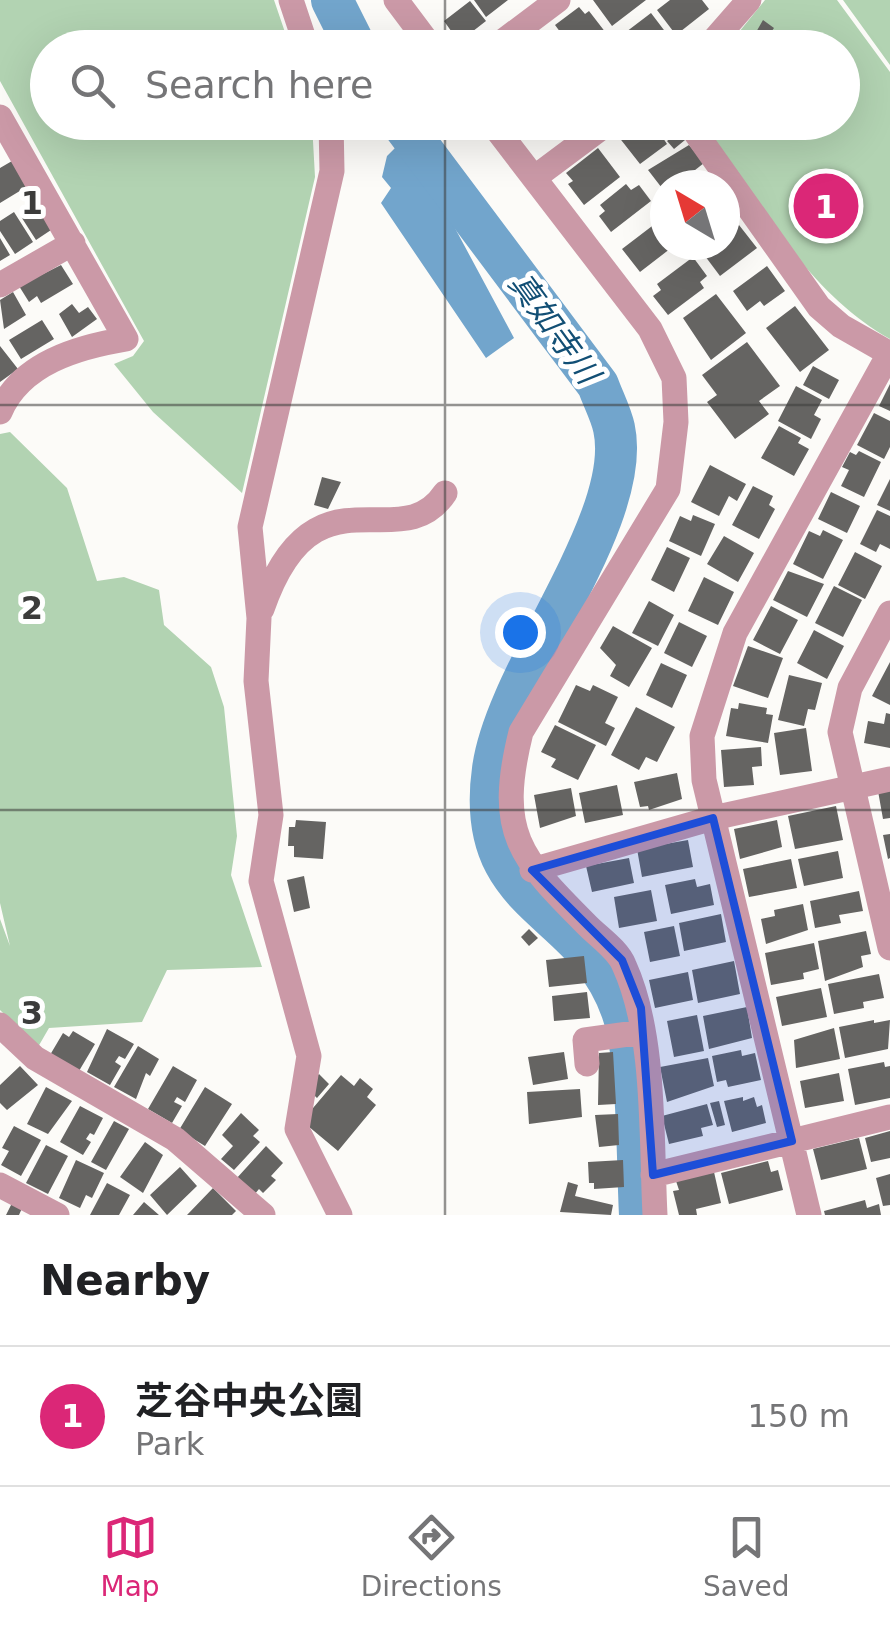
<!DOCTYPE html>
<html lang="en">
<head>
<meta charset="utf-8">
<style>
  :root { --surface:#fff; --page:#f2f2f2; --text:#202124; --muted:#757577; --line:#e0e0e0; --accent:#db2777 }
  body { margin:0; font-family:"DejaVu Sans","Noto Sans JP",sans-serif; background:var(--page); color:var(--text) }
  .compass { position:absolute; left:650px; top:170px; width:90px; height:90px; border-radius:50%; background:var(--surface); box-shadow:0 10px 40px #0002; rotate:322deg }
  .you { position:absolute; left:520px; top:632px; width:35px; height:35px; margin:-25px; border:8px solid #fff; border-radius:50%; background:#1a73e8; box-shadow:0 0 0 15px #1a73e833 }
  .badge { display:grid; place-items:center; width:65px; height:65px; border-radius:50%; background:var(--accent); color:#fff; font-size:32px; font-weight:700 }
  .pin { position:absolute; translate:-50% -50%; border:5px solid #fff; box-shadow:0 2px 10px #0006 }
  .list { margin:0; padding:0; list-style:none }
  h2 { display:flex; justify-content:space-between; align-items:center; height:130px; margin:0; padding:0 40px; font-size:42px }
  h2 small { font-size:32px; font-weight:400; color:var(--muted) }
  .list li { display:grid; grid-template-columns:65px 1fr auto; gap:30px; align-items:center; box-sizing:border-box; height:140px; padding:0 40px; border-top:2px solid var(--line) }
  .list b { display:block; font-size:38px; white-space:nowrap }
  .list p { margin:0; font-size:32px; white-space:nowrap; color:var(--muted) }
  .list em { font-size:32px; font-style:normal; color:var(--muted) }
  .icon { flex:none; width:55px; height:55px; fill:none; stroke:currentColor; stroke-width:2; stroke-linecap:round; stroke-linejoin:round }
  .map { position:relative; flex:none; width:890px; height:1215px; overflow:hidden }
  .search { position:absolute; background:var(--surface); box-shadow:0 10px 40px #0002; left:30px; right:30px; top:30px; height:110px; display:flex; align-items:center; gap:25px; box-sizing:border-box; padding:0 35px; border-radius:55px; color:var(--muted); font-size:38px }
  .sheet { height:270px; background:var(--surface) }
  nav { display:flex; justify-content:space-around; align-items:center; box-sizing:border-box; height:140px; border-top:2px solid var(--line); background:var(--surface); font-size:28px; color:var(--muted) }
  nav a { display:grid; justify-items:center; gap:5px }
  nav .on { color:var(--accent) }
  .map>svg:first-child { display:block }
  .green { fill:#b2d3b2 }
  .water { fill:#72a5cc }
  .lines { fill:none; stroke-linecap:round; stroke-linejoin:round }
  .river { stroke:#72a5cc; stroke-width:42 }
  .building { fill:#656462 }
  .minor { stroke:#cb99a7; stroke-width:25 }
  .marked { fill:#1d4ed8; fill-opacity:0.2; stroke:#1d4ed8; stroke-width:8; stroke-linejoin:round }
  .grid { fill:none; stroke:#3c3c3b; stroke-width:2.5; stroke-opacity:0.55 }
  .labels { text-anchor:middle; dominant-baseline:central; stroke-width:10; stroke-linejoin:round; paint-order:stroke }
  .water-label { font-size:32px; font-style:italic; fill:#124f75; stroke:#fff }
  .grid-label { font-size:32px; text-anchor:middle; font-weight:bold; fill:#3c3c3b; stroke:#fff; stroke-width:10; stroke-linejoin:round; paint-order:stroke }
</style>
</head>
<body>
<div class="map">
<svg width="890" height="1215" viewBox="0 0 890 1215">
  <rect width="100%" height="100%" fill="#fcfbf8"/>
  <path class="green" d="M0 0H274L290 47 48 48V122L312 123 315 177 242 493 153 412 114 364 133 356 144 341 0 81Z
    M765 0H837L890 72V339C806 292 757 199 702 123L842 122V48L727 47Z
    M843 0H890V65Z
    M10 432 67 488 97 581 124 577 159 590 164 625 211 667 224 707 237 836 231 875 262 967 167 970 142 1022 49 1028 38 1047 0 1010V919L10 946 0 903V434Z"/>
  <path class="water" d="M397 146 449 217 514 338 486 358 381 203 391 188 382 177 387 156Z"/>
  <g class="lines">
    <path class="river" d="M332 0 356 48
      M401 122 598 385C603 399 611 414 614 428 634 519 506 671 493 769 473 911 585 903 622 1011 639 1059 637 1160 640 1215"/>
  </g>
  <path class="building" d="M474 0H508L486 17Z
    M593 0H646L612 26Z
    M670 0H702L709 9 676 35 657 10Z
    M470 1 486 21 459 42 444 21Z
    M579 7 585 14 589 11 606 33 587 48H572L555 25Z
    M651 13 670 38 658 48H630L626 32Z
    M763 20 774 28 760 48H747Z
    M541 30 548 40 554 35 563 48H518Z
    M520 122H552L532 138Z
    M635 122 674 125 661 135 667 144 640 164 618 136Z
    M678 132 685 140 674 149 667 141Z
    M689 145 704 163 676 185H665V192L648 170Z
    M598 148 620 177 584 205 568 184 573 181 566 173Z
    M12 161 28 186 0 203V168Z
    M626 184 631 190 639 185 651 201 611 232 599 216 605 211 600 205Z
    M41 201 57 226 36 240 20 215Z
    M14 212 33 242 15 254 0 231V221Z
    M660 220 665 226V245H675L640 272 622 249Z
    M739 225 757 248 720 276 699 248 725 245V228L728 232Z
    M0 238 10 255 0 261Z
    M693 257 707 276 700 282 704 288 668 315 653 296 661 290 657 284Z
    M61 265 73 284 41 303 37 296 29 302 19 286Z
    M767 266 785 291 764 306 760 301 747 311 733 291Z
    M13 292 26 315 4 329 0 300Z
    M716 294 746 333 711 360 683 318Z
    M72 304 79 313 88 307 97 319 72 337 59 314Z
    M795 306 829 350 800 372 766 328Z
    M42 320 54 339 21 359 9 340Z
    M747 342 780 386 759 401 769 414 735 439 707 402 717 395 702 375Z
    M0 346 18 369 0 382Z
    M813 366 839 380 829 399 803 385Z
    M890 384V411L879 406Z
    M796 386 822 400 814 415 821 419 811 439 778 421Z
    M874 413 890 421V447L884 459 857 445Z
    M779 426 801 438 798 443 809 449 794 476 761 458Z
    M859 451 881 462 864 497 841 486 849 470 842 467 850 452 856 455Z
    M710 465 746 484 737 501 729 496 719 516 691 502Z
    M322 477 341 482 328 509 314 505Z
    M890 479V511L877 505Z
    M753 486 773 496 769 505 775 509 759 539 732 525Z
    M831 492 860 506 847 533 818 519Z
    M877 510 890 516V549L880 544 876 552 860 544Z
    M693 515 715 524 701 556 669 541 680 516 691 521Z
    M823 530 843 540 823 579 793 564 809 531 820 536Z
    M724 536 754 553 738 582 707 564Z
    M667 547 690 558 674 592 651 580Z
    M855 552 882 566 865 599 838 585Z
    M788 571 824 584 807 617 773 600Z
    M704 577 734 592 718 625 688 611Z
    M834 586 862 600 843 637 815 623Z
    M649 601 674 615 658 646 632 633Z
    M771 606 798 620 780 654 753 640Z
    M679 622 707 636 692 667 664 653Z
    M613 626 652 648 629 687 610 676 616 665 600 648Z
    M814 630 844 646 827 679 797 663Z
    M748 646 783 658 768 698 733 686Z
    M890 662V705L872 696Z
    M661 663 687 675 672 708 646 695Z
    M789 675 822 683 815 710 808 709 804 726 778 720Z
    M576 685 590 691 593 685 618 697 605 723 615 728 606 746 558 722Z
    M739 703 767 708 766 714 773 715 768 743 726 736 731 708 738 709Z
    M636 707 675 727 657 762 646 757 639 770 611 755Z
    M886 713 890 714V748L864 743 868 721 884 724Z
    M555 725 596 745 578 780 551 767 556 759 541 752Z
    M806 728 812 771 780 775 774 733Z
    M761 747 762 766 752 767 754 785 724 787 721 750Z
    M677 773 682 799 649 810 648 806 640 807 634 782Z
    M617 785 623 815 585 823 579 793Z
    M571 788 576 816 540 828 534 795Z
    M890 789V818L883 819 878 791Z
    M836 806 843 840 795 849 788 816Z
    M296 820 326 822 323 859 294 857V846H288L289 827H295Z
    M777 820 782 847 740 859 734 829Z
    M890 834V858L888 859 883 835Z
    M688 840 693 867 642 877 637 849Z
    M838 851 843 878 804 886 798 859Z
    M629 858 634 883 592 892 586 866Z
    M791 859 797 888 749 897 743 869Z
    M304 876 310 908 294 912 287 880Z
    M695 879 697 887 710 884 714 905 671 914 665 885Z
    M651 890 657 921 619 928 614 897Z
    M859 891 863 911 839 915 841 923 815 928 810 901Z
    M803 904 808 930 766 944 761 919 775 916 774 910Z
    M721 914 726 942 684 951 679 923Z
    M674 926 680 956 650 962 644 932Z
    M529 929 538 938 529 946 521 937Z
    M866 931 871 954 861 956 863 967 825 981 818 941Z
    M814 943 819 969 803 973 804 979 771 985 765 953Z
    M584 956 587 983 549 987 546 960Z
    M734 961 740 994 698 1003 692 970Z
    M688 972 693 1000 655 1008 649 980Z
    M879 974 884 998 863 1002 864 1008 834 1014 828 984Z
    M821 988 827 1017 782 1026 776 997Z
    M587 992 590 1018 554 1021 552 996Z
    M747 1007 752 1038 709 1049 703 1016Z
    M697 1015 704 1051 674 1057 667 1021Z
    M874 1020V1023L890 1020 888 1049 845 1058 839 1027Z
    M834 1028 840 1059 796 1068 794 1040Z
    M107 1029 134 1044 125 1059 119 1056 115 1062 121 1066 110 1085 87 1072Z
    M73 1031 95 1044 79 1071 50 1055 63 1033 69 1037Z
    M138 1046 159 1059 150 1076 146 1073 136 1099 114 1087Z
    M741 1050 742 1056 755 1053 761 1080 728 1087 726 1080 717 1082 712 1056Z
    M564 1052 568 1079 533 1085 528 1057Z
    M613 1052 616 1104 598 1105 599 1053Z
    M708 1058 714 1086 667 1102 660 1067Z
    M884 1062 885 1067 890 1066V1098L855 1105 848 1069Z
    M20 1066 38 1085 7 1110 0 1103V1085Z
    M173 1066 197 1080 185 1102 177 1097 174 1102 182 1106 172 1123 148 1109Z
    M839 1073 844 1101 805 1108 800 1081Z
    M319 1074 329 1084 317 1098 306 1087Z
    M341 1075 354 1086 360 1078 373 1089 367 1097 376 1105 338 1151 302 1121Z
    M46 1087 72 1101 48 1134 27 1124Z
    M205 1087 232 1104 205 1146 179 1130Z
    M580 1089 582 1117 529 1124 527 1092Z
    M743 1097V1101L754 1097 757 1107 762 1105 766 1123 732 1132 724 1101Z
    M719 1101 725 1125 717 1127 710 1103Z
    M707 1104 713 1125 701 1128 703 1136 669 1144 662 1116Z
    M80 1106 103 1118 94 1135 90 1133 86 1139 91 1142 83 1155 60 1142Z
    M241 1113 259 1130 253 1136 260 1142 234 1170 221 1159 233 1146 222 1135Z
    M618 1114 619 1145 599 1147 595 1115Z
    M114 1121 129 1129 106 1170 91 1162Z
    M14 1126 41 1140 21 1176 1 1165 9 1151 2 1148Z
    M890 1131V1158L871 1162 865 1138Z
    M859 1138 867 1169 821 1180 813 1149Z
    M145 1142 163 1155 143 1193 120 1177Z
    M46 1145 68 1156 48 1194 26 1183Z
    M266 1146 283 1163 271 1176 276 1180 263 1193 259 1189 254 1195 236 1179Z
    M76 1160 104 1173 92 1198 86 1195 80 1208 59 1198Z
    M623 1160 624 1187 594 1189V1183H589L588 1162Z
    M768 1161 771 1172 778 1170 783 1190 729 1204 721 1173Z
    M180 1167 197 1186 167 1215 150 1195Z
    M714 1172 721 1203 696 1209 697 1215H679L673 1191 679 1190 676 1181Z
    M890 1174V1205L883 1206 876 1178Z
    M568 1182 578 1185 575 1196 613 1205 611 1215 560 1212Z
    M107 1183 130 1195 119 1215H90Z
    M213 1188 236 1211 232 1215H187Z
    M865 1200 867 1208 879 1204 881 1215H825L824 1211Z
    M13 1201 23 1206 19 1215H6Z
    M144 1202 159 1215H133Z"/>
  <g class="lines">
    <path class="minor" d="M291 0 307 48
      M396 0 432 48
      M494 48 558 0
      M707 48 749 0
      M0 117 126 339C78 347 21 363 0 412
      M331 122 332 171 250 527 259 618 256 681 271 815 261 881 309 1056 297 1129 340 1215
      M491 122 650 329 674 378 676 422 668 489 521 732C496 833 519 857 588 926 600 938 618 950 624 965 656 1035 651 1138 655 1215
      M688 122 819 307 841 326 890 354
      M534 178 609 122
      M0 285 73 243
      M262 609C314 458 400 561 445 493
      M890 613 850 688 840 732 890 948
      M532 870 713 818 890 779
      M0 1025 35 1058 175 1139 263 1215
      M587 1064 585 1040 643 1032
      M653 1175 890 1117
      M0 1185 57 1215
      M809 1215 704 780 702 736 735 633 889 354"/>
  </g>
  <path class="marked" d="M713 818 792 1141 653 1175 641 1008 622 960 532 870Z"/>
  <path class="grid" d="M445 0V48M445 122V1215M0 405H890M0 810H890"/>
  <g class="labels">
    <g class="water-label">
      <text transform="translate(554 328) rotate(54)">真如寺川</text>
    </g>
  </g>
  <g class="grid-label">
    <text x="32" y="214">1</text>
    <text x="32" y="619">2</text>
    <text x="32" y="1024">3</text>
  </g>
</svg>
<svg class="compass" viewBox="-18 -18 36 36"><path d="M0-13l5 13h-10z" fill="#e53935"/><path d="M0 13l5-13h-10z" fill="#757577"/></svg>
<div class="you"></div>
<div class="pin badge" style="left:826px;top:206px">1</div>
<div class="search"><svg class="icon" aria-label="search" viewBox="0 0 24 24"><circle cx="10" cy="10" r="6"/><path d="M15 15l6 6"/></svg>Search here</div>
</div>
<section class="sheet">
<h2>Nearby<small></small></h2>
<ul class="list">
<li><span class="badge">1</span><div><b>芝谷中央公園</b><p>Park</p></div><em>150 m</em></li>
</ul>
</section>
<nav>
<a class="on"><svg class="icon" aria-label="map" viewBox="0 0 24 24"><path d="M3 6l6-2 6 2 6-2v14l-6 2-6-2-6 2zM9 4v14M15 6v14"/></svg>Map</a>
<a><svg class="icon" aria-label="directions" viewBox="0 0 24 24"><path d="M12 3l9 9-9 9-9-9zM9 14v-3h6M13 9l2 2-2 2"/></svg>Directions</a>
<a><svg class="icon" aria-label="saved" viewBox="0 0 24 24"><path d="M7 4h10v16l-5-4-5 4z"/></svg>Saved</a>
</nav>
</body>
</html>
